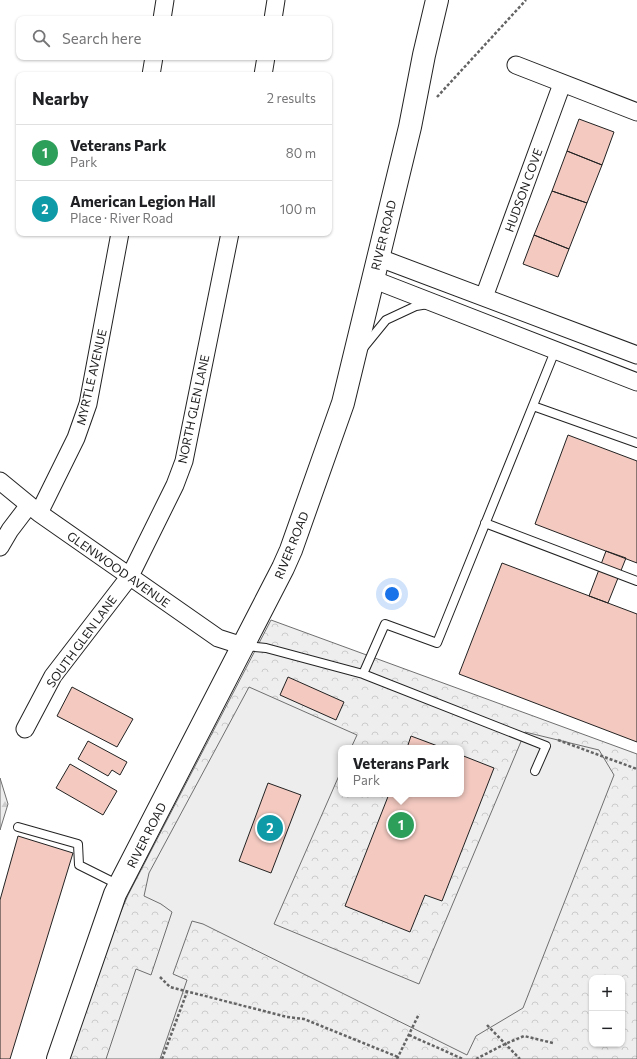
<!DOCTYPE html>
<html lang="en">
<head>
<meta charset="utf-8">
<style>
  :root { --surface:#fff; --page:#f6f6f6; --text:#202124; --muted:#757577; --line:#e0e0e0; --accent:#7c3aed }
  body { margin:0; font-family:Commissioner,sans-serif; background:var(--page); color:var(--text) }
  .controls { position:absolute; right:12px; bottom:12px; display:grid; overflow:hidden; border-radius:8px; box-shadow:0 1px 3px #0004 }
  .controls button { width:36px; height:36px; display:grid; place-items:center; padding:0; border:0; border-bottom:1px solid var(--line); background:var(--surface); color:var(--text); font:20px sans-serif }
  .you { position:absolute; left:392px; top:594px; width:14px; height:14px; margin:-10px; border:3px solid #fff; border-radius:50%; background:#1a73e8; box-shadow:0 0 0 6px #1a73e833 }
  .badge { display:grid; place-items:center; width:26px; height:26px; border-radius:50%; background:var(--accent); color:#fff; font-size:13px; font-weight:700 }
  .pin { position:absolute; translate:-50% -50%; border:2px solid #fff; box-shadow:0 1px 4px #0006 }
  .popup { position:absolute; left:338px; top:745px; width:126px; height:52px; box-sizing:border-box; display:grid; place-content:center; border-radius:8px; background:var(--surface); filter:drop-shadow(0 1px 3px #0005); font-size:13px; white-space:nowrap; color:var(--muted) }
  .popup b { font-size:15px; color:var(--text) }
  .popup::after { content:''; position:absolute; left:50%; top:100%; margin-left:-8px; border:8px solid transparent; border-top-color:var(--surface) }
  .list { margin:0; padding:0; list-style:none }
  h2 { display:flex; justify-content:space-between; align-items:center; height:52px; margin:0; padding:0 16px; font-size:17px }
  h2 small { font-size:13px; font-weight:400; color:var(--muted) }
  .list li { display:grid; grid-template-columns:26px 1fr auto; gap:12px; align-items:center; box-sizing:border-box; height:56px; padding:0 16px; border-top:1px solid var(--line) }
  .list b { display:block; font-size:15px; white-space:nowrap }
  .list p { margin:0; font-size:13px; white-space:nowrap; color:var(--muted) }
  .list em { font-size:13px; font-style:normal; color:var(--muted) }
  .icon { flex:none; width:22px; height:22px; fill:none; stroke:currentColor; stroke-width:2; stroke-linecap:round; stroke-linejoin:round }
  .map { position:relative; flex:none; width:637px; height:1059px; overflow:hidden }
  .search { position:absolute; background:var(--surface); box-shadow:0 1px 3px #0004; left:16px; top:16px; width:316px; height:44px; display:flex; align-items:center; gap:10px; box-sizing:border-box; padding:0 14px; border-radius:8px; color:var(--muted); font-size:15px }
  .panel { position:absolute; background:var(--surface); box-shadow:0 1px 3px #0004; left:16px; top:72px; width:316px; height:164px; border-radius:8px }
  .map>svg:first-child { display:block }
  .forest { fill:url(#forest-firs); stroke:#6f6f6f }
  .park { fill:url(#park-crowns); stroke:#6f6f6f; fill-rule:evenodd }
  .parking { fill:#ededed; stroke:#6f6f6f }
  .building { fill:#f3c9c0; stroke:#222 }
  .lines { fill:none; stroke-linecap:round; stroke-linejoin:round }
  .service-casing { stroke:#222; stroke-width:10 }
  .minor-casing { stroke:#222; stroke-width:19 }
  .primary-casing { stroke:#222; stroke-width:24 }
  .path { stroke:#646464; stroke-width:2.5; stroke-dasharray:3 2; stroke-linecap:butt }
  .service { stroke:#fff; stroke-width:8 }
  .minor { stroke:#fff; stroke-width:17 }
  .primary { stroke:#fff; stroke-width:22 }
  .labels { text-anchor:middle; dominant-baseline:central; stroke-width:3; stroke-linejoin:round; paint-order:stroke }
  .street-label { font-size:12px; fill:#222; stroke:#fff }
</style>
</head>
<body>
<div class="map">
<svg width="637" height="1059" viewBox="0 0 637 1059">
  <defs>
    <pattern id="forest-firs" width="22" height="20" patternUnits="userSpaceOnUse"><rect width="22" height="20" fill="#eee"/><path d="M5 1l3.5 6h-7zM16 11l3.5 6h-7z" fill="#ccc"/></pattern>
    <pattern id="park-crowns" width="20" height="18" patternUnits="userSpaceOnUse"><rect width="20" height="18" fill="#eee"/><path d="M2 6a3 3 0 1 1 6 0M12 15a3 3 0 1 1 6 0" fill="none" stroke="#ccc"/></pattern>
  </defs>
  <rect width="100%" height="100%" fill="#fff"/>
  <path class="forest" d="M0 778 8 804 0 830Z"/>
  <path class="park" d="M271 620 637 754V1059H58L128 895ZM341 748H461V794H341ZM592 978H622V1044H592Z"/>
  <path class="parking" d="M249 687 357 735 351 748H341V771L274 924 419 984 525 732 599 750 614 775 523 1008 476 1036 467 1055 203 924 192 921 173 974 187 980 160 1059H106L136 969 151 975 172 912 161 904 144 896 149 873Z"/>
  <path class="building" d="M579 119 614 132 602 165 567 151Z
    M567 151 602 165 587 203 552 191Z
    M552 191 587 203 569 249 534 235Z
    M534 235 569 249 558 277 523 264Z
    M568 435 637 461V563L535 524Z
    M606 551 626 558 608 603 589 596Z
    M502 563 637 614V742L459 674Z
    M288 677 344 702 336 720 280 695Z
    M72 687 133 719 117 747 57 716Z
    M411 736 443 748H407Z
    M88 741 127 762 120 775 112 770 108 776 78 759Z
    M461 755 494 768 442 901 425 895 410 932 345 906 389 794H461Z
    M70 764 117 791 103 815 56 788Z
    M268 783 301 795 271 873 239 861Z
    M18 836 73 853 10 1059H0V900Z"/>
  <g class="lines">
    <defs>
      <path id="service" d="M364 347 386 320 416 306 428 304
        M533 406 637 443
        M485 523 637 581
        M245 646 266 648 363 674 546 746 535 771
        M363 674 385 624 437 643 555 351
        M18 827 78 844 79 865 119 885"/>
      <path id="minor" d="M162 19 165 0
        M273 19 276 0
        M516 65 637 112
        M151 75 154 57
        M263 75 266 57
        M377 257 637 355
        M372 279 637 382
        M484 297 562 84
        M0 481 39 513 218 638 243 646
        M39 513 76 438 88 404 120 233
        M0 547 10 530 29 505
        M25 729 53 676 130 576 175 485 184 461 230 233"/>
      <path id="primary" d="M58 1059 115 894 283 568 291 550 343 403 410 127 424 55 437 0"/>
    </defs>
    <use href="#service" class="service-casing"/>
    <use href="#minor" class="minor-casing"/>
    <use href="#primary" class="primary-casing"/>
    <path class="path" d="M437 97 526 0
      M558 740 637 769
      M160 977 170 987 287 1017 304 1019 398 1057
      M487 1025 520 1059
      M409 1035 463 1059
      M162 1059 187 992
      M397 1059 419 1014
      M476 1059 505 1044 524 1036 553 1043"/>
    <use href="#service" class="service"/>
    <use href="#minor" class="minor"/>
    <use href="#primary" class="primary"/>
  </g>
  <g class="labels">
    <g class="street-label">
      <text transform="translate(523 190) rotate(-70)">HUDSON COVE</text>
      <text transform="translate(383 235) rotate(-76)">RIVER ROAD</text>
      <text transform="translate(91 377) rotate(-77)">MYRTLE AVENUE</text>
      <text transform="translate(193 409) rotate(-78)">NORTH GLEN LANE</text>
      <text transform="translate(291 545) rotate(-68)">RIVER ROAD</text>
      <text transform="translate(119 569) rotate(35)">GLENWOOD AVENUE</text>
      <text transform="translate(81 641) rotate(-54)">SOUTH GLEN LANE</text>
      <text transform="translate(146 835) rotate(-63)">RIVER ROAD</text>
    </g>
  </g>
</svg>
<div class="controls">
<button>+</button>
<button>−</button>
</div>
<div class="you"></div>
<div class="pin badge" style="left:401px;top:825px;background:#2e9e5b">1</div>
<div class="popup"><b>Veterans Park</b>Park</div>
<div class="pin badge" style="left:270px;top:828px;background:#0f9aa8">2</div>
<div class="search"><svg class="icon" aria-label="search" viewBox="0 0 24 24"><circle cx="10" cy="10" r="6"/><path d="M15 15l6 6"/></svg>Search here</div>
<section class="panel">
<h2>Nearby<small>2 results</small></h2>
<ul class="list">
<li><span class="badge" style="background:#2e9e5b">1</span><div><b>Veterans Park</b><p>Park</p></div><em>80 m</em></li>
<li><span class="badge" style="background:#0f9aa8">2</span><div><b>American Legion Hall</b><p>Place · River Road</p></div><em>100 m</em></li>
</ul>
</section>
</div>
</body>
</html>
